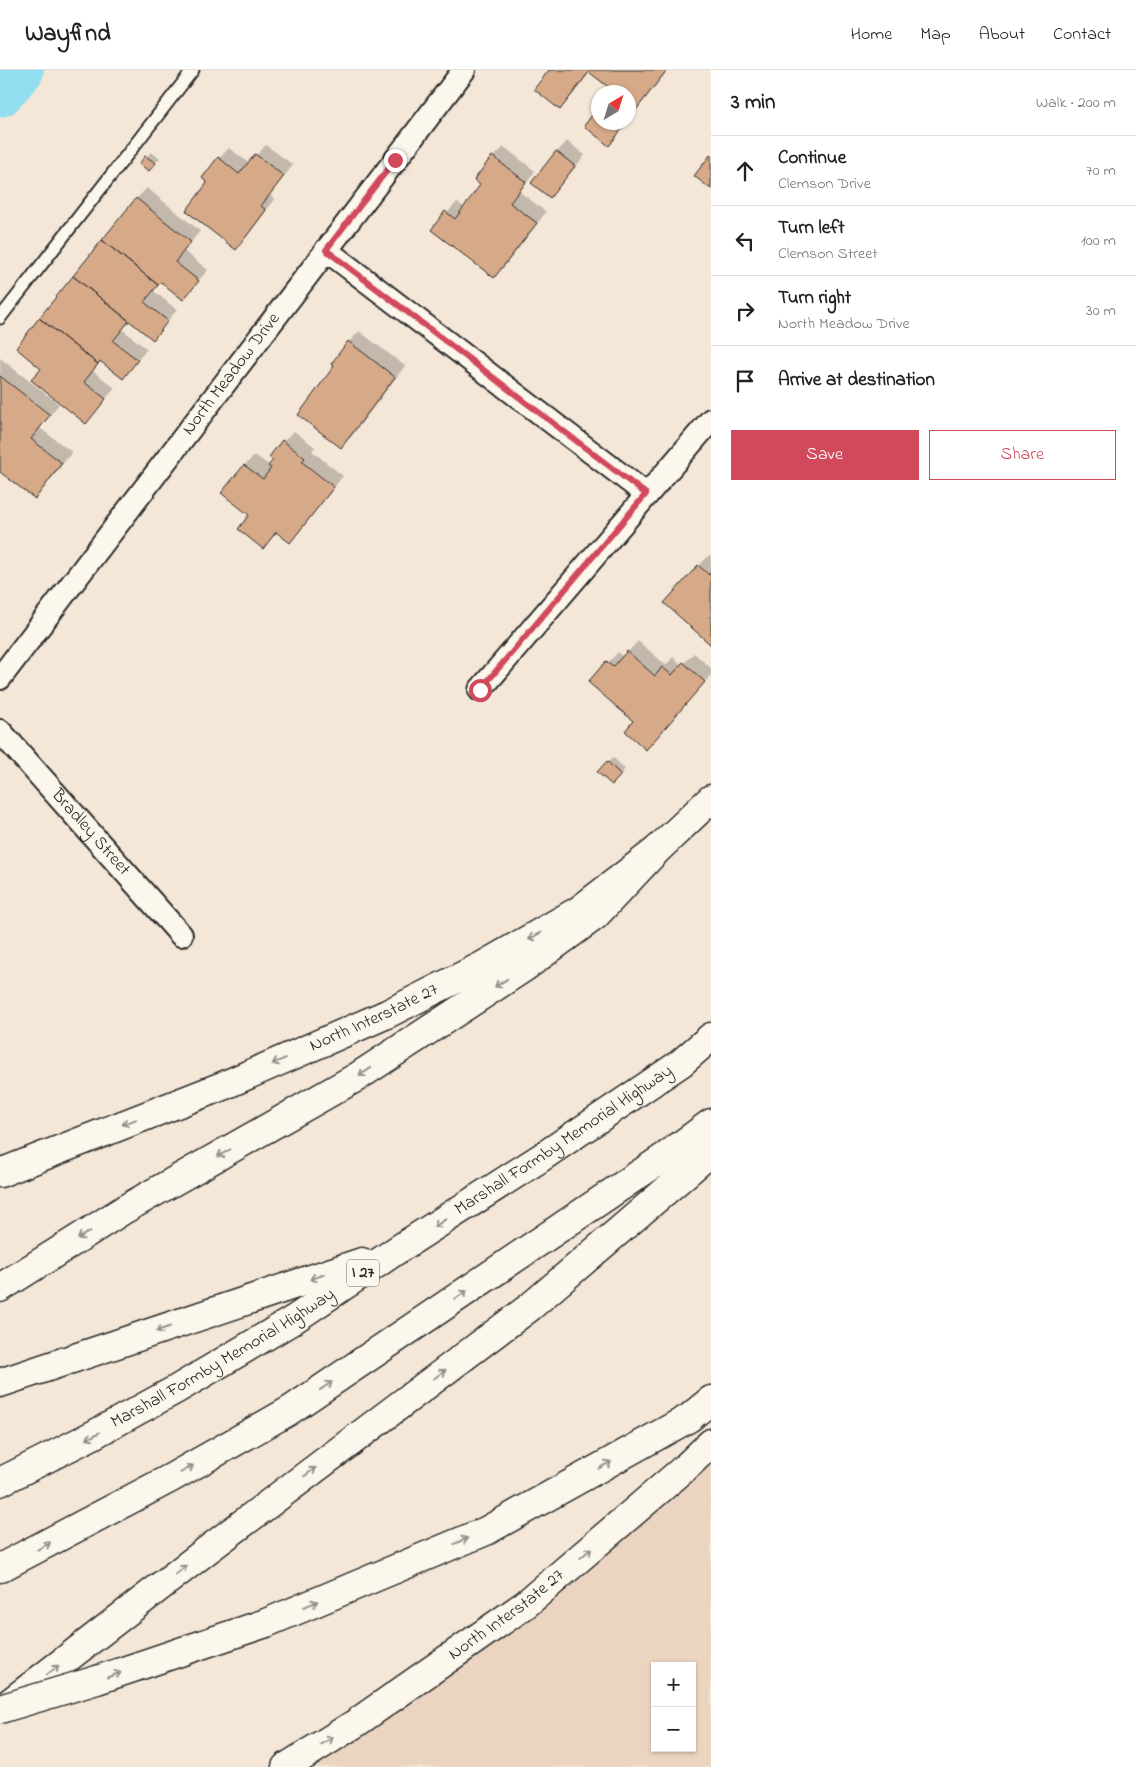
<!DOCTYPE html>
<html lang="en">
<head>
<meta charset="utf-8">
<style>
  :root { --surface:#fff; --page:#f6f6f6; --text:#222; --muted:#767676; --line:#e0e0e0; --accent:#d1495b }
  body { margin:0; font-family:"Indie Flower",sans-serif; background:var(--page); color:var(--text) }
  .controls { position:absolute; right:15px; bottom:15px; display:grid; overflow:hidden; border-radius:0px; box-shadow:0 1px 4px #0004 }
  .controls button { width:45px; height:45px; display:grid; place-items:center; padding:0; border:0; border-bottom:1px solid var(--line); background:var(--surface); color:var(--text); font:25px sans-serif }
  .compass { position:absolute; left:591px; top:15px; width:45px; height:45px; border-radius:50%; background:var(--surface); box-shadow:0 1px 4px #0004; rotate:38deg }
  .stop { position:absolute; width:15px; height:15px; margin:-11px; border:4px solid #d1495b; border-radius:50%; background:#fff }
  .stop.end { background:#d1495b; border-color:#fff; box-shadow:0 1px 5px #0008 }
  .list { margin:0; padding:0; list-style:none }
  h2 { display:flex; justify-content:space-between; align-items:center; height:65px; margin:0; padding:0 20px; font-size:21px }
  h2 small { font-size:16px; font-weight:400; color:var(--muted) }
  .list li { display:grid; grid-template-columns:32px 1fr auto; gap:15px; align-items:center; box-sizing:border-box; height:70px; padding:0 20px; border-top:1px solid var(--line) }
  .list b { display:block; font-size:19px; white-space:nowrap }
  .list p { margin:0; font-size:16px; white-space:nowrap; color:var(--muted) }
  .list em { font-size:16px; font-style:normal; color:var(--muted) }
  .actions { display:flex; gap:10px; padding:15px 20px }
  .actions a { flex:1; padding:11px 0; border:1px solid var(--accent); border-radius:0px; text-align:center; font-size:18px; color:var(--accent) }
  .actions .main { background:var(--accent); color:#fff }
  .icon { flex:none; width:28px; height:28px; fill:none; stroke:currentColor; stroke-width:2; stroke-linecap:round; stroke-linejoin:round }
  .map { position:relative; flex:none; width:711px; height:1697px; overflow:hidden }
  header { display:flex; align-items:center; gap:30px; box-sizing:border-box; height:70px; padding:0 25px; background:var(--surface); border-bottom:1px solid var(--line) }
  header strong { font-size:24px }
  nav { display:flex; gap:28px; margin-inline-start:auto; font-size:18px }
  main { display:flex }
  aside { flex:1; background:var(--surface) }
  .map>svg:first-child { display:block }
  .built { fill:#ebd4c0; fill-rule:evenodd }
  .shadow { fill:#0003 }
  .lines { fill:none; stroke-linecap:round; stroke-linejoin:round }
  .river { stroke:#90deef; stroke-width:46 }
  .building { fill:#d6a988; stroke:#2b2b2b }
  .service-casing { stroke:#2b2b2b; stroke-width:15 }
  .minor-casing { stroke:#2b2b2b; stroke-width:26 }
  .secondary-casing { stroke:#2b2b2b; stroke-width:31 }
  .motorway-casing { stroke:#2b2b2b; stroke-width:31 }
  .service { stroke:#fbf7ec; stroke-width:11 }
  .minor { stroke:#fbf7ec; stroke-width:22 }
  .secondary { stroke:#fbf7ec; stroke-width:28 }
  .motorway { stroke:#fbf7ec; stroke-width:28 }
  .motorway-bridge-casing { stroke:#2b2b2b; stroke-width:31; stroke-linecap:butt }
  .motorway-bridge { stroke:#fbf7ec; stroke-width:28 }
  .oneway { stroke:#93918c }
  .route { stroke:#d1495b; stroke-width:6 }
  .labels { text-anchor:middle; dominant-baseline:central; stroke-width:4.5; stroke-linejoin:round; paint-order:stroke }
  .shield { fill:#fbf7ec; stroke:#696865; stroke-width:1 }
  .shield-label { font-size:16px; font-weight:bold; fill:#2b2b2b }
  .street-label { font-size:18px; fill:#2b2b2b; stroke:#fbf7ec }
</style>
</head>
<body>
<header>
<strong>Wayfind</strong>
<nav><a>Home</a><a>Map</a><a>About</a><a>Contact</a></nav>
</header>
<main>
<div class="map">
<svg width="711" height="1697" viewBox="0 0 711 1697">
  <rect width="100%" height="100%" fill="#f4e7d8"/>
  <filter id="ink" filterUnits="userSpaceOnUse"><feTurbulence type="fractalNoise" baseFrequency=".02" numOctaves="2"/><feDisplacementMap in="SourceGraphic" scale="10" xChannelSelector="R" yChannelSelector="G"/><feConvolveMatrix kernelMatrix="1 2 1 2 8 2 1 2 1" color-interpolation-filters="sRGB"/></filter>
  <g filter="url(#ink)">
    <path class="built" d="M711 1394V1697H298L543 1538ZM655 1596H692V1678H655Z"/>
    <path class="shadow" d="M550 0H668L628 51V22H611L614 19 591 1 570 28 560 38Z
      M598 39V52H628L608 74 586 56Z
      M567 71 585 85 560 116 550 127 533 113 557 82Z
      M266 75 293 95 270 125 275 129 246 168 235 178 209 113 219 88 229 78 249 93Z
      M504 77 535 101 520 122 546 142 505 196 494 207 432 160 457 132 465 138 482 115 493 87Z
      M151 82 160 88 154 95 141 93Z
      M147 118 200 161 184 181 208 200 183 228 162 211 154 221 177 240 153 268 130 250 123 260 147 279 123 308 102 290 93 301 115 318 86 352 42 298 17 278 137 128Z
      M359 261 405 296 352 366 341 376 336 296 349 272Z
      M0 288 59 334 40 358 72 382 45 417 35 427 0 400Z
      M294 361 315 377 312 381 343 406 300 461 290 471 278 462 263 477 251 445 223 423 245 395 255 385 270 396 275 390 283 371Z
      M709 485 711 487V573L666 532Z
      M638 571 666 595 673 587 682 595 694 583 711 598V605L656 668 590 612 618 582 623 587Z
      M613 687 625 699 612 714 599 702Z"/>
    <g class="lines">
      <path class="river" d="M0 24 21 0"/>
    </g>
    <path class="building" d="M549 0H667L628 50V22H610L612 20 589 2 560 40 534 19Z
      M598 37V52H627L609 76 584 56Z
      M556 81 575 96 550 128 531 113Z
      M255 84 284 106 261 136 266 140 236 180 186 141 207 113 202 108 218 87 239 104Z
      M711 84V119L694 106Z
      M145 86 156 93 149 101 139 94Z
      M492 86 526 112 510 133 537 153 494 208 431 160 445 141 455 149 480 115 474 110Z
      M136 128 191 172 175 192 199 211 183 230 161 212 158 215 102 170Z
      M102 170 158 215 144 232 168 251 153 270 73 206Z
      M73 206 129 251 113 271 138 290 123 309 100 291 98 294 39 248Z
      M39 248 98 294 84 312 106 329 86 354 31 310 41 299 16 278Z
      M348 271 395 307 341 378 298 345 334 296 331 294Z
      M0 306 50 345 31 369 62 393 35 429 0 402Z
      M282 370 305 388 302 392 334 417 290 473 276 462 263 479 238 459 249 445 221 423 244 395 263 409 271 398 268 396 273 390 269 387Z
      M698 495 709 505 711 502V575L664 533Z
      M627 581 655 606 662 597 672 605 683 592 705 612 646 680 625 661 633 651 588 612 606 591 613 597Z
      M607 691 621 705 612 715 597 702Z"/>
    <g class="lines">
      <defs>
        <path id="service" d="M0 248 193 0"/>
        <g id="minor">
          <path d="M326 180 646 424"/>
          <path id="s1" d="M0 608 464 0"/>
          <path d="M480 620 711 350"/>
          <path id="s2" d="M0 661 181 865"/>
        </g>
        <g id="secondary">
          <path id="s3" d="M0 1103 225 1015 387 944 484 895 578 841 657 780 711 729"/>
          <path id="s4" d="M286 1697 356 1653 526 1534 686 1397 711 1373"/>
        </g>
        <g id="motorway">
          <path d="M0 1218 125 1139 357 1007 525 897 595 846 657 780"/>
          <path d="M0 1313 362 1192"/>
          <path id="s5" d="M0 1412 93 1365 177 1319 293 1250 397 1180 539 1089 681 993 711 967"/>
          <path d="M0 1498 171 1408 289 1341 666 1086 711 1053"/>
          <path d="M266 1553 486 1461 689 1348 711 1330"/>
          <path d="M3 1638 206 1481 530 1237 711 1082"/>
        </g>
      </defs>
      <use href="#service" class="service-casing"/>
      <use href="#minor" class="minor-casing"/>
      <use href="#secondary" class="secondary-casing"/>
      <use href="#motorway" class="motorway-casing"/>
      <use href="#service" class="service"/>
      <use href="#minor" class="minor"/>
      <use href="#secondary" class="secondary"/>
      <use href="#motorway" class="motorway"/>
      <defs>
        <path id="motorway-bridge" d="M0 1639 97 1610 266 1553"/>
      </defs>
      <use href="#motorway-bridge" class="motorway-bridge-casing"/>
      <use href="#motorway-bridge" class="motorway-bridge"/>
    </g>
    <defs><path id="oneway-shaft" d="M-6 0H5M1.5-3L5.5 0L1.5 3" fill="none" stroke-width="1.6" stroke-linecap="round" stroke-linejoin="round" transform="scale(1.25)"/></defs>
    <g class="oneway">
      <use href="#oneway-shaft" transform="translate(535 866) rotate(150)"/>
      <use href="#oneway-shaft" transform="translate(501 913) rotate(147)"/>
      <use href="#oneway-shaft" transform="translate(279 991) rotate(157)"/>
      <use href="#oneway-shaft" transform="translate(365 1002) rotate(147)"/>
      <use href="#oneway-shaft" transform="translate(129 1052) rotate(159)"/>
      <use href="#oneway-shaft" transform="translate(224 1083) rotate(150)"/>
      <use href="#oneway-shaft" transform="translate(440 1153) rotate(147)"/>
      <use href="#oneway-shaft" transform="translate(84 1165) rotate(148)"/>
      <use href="#oneway-shaft" transform="translate(317 1207) rotate(161)"/>
      <use href="#oneway-shaft" transform="translate(461 1225) rotate(-34)"/>
      <use href="#oneway-shaft" transform="translate(163 1259) rotate(161)"/>
      <use href="#oneway-shaft" transform="translate(440 1304) rotate(-37)"/>
      <use href="#oneway-shaft" transform="translate(326 1316) rotate(-34)"/>
      <use href="#oneway-shaft" transform="translate(93 1366) rotate(152)"/>
      <use href="#oneway-shaft" transform="translate(605 1395) rotate(-29)"/>
      <use href="#oneway-shaft" transform="translate(187 1399) rotate(-30)"/>
      <use href="#oneway-shaft" transform="translate(310 1402) rotate(-37)"/>
      <use href="#oneway-shaft" transform="translate(461 1471) rotate(-23)"/>
      <use href="#oneway-shaft" transform="translate(44 1476) rotate(-28)"/>
      <use href="#oneway-shaft" transform="translate(586 1483) rotate(-41)"/>
      <use href="#oneway-shaft" transform="translate(181 1500) rotate(-38)"/>
      <use href="#oneway-shaft" transform="translate(311 1534) rotate(-23)"/>
      <use href="#oneway-shaft" transform="translate(53 1600) rotate(-37)"/>
      <use href="#oneway-shaft" transform="translate(114 1605) rotate(-19)"/>
      <use href="#oneway-shaft" transform="translate(327 1671) rotate(-32)"/>
    </g>
  </g>
  <g class="lines" filter="url(#ink)">
    <path class="route" d="M395 90 326 180 646 424 480 620"/>
  </g>
  <g class="labels">
    <rect class="shield" x="347" y="1189.5" width="32" height="27" rx="4"/>
    <g class="shield-label">
      <text x="363" y="1203">I 27</text>
    </g>
    <g class="street-label">
      <text stroke="none"><textPath href="#s1" startOffset="382">North Meadow Drive</textPath></text>
      <text stroke="none"><textPath href="#s2" startOffset="136">Bradley Street</textPath></text>
      <text stroke="none"><textPath href="#s3" startOffset="405">North Interstate 27</textPath></text>
      <text stroke="none"><textPath href="#s5" startOffset="660">Marshall Formby Memorial Highway</textPath></text>
      <text stroke="none"><textPath href="#s5" startOffset="255">Marshall Formby Memorial Highway</textPath></text>
      <text stroke="none"><textPath href="#s4" startOffset="268">North Interstate 27</textPath></text>
    </g>
  </g>
</svg>
<div class="controls">
<button>+</button>
<button>−</button>
</div>
<svg class="compass" viewBox="-18 -18 36 36"><path d="M0-13l5 13h-10z" fill="#e53935"/><path d="M0 13l5-13h-10z" fill="#767676"/></svg>
<div class="stop" style="left:480px;top:620px"></div>
<div class="stop end" style="left:395px;top:90px"></div>
</div>
<aside>
<h2>3 min<small>Walk · 200 m</small></h2>
<ul class="list">
<li><svg class="icon" aria-label="ahead" viewBox="0 0 24 24"><path d="M12 20V5M6 11l6-6 6 6"/></svg><div><b>Continue</b><p>Clemson Drive</p></div><em>70 m</em></li>
<li><svg class="icon" aria-label="left" viewBox="0 0 24 24"><path d="M17 20v-9H6M10 6l-5 5 5 5"/></svg><div><b>Turn left</b><p>Clemson Street</p></div><em>100 m</em></li>
<li><svg class="icon" aria-label="right" viewBox="0 0 24 24"><path d="M7 20v-9h11M14 6l5 5-5 5"/></svg><div><b>Turn right</b><p>North Meadow Drive</p></div><em>30 m</em></li>
<li><svg class="icon" aria-label="arrive" viewBox="0 0 24 24"><path d="M6 21V4h12l-3 4 3 4H6"/></svg><div><b>Arrive at destination</b></div></li>
</ul>
<div class="actions"><a class="main">Save</a><a>Share</a></div>
</aside>
</main>
</body>
</html>
